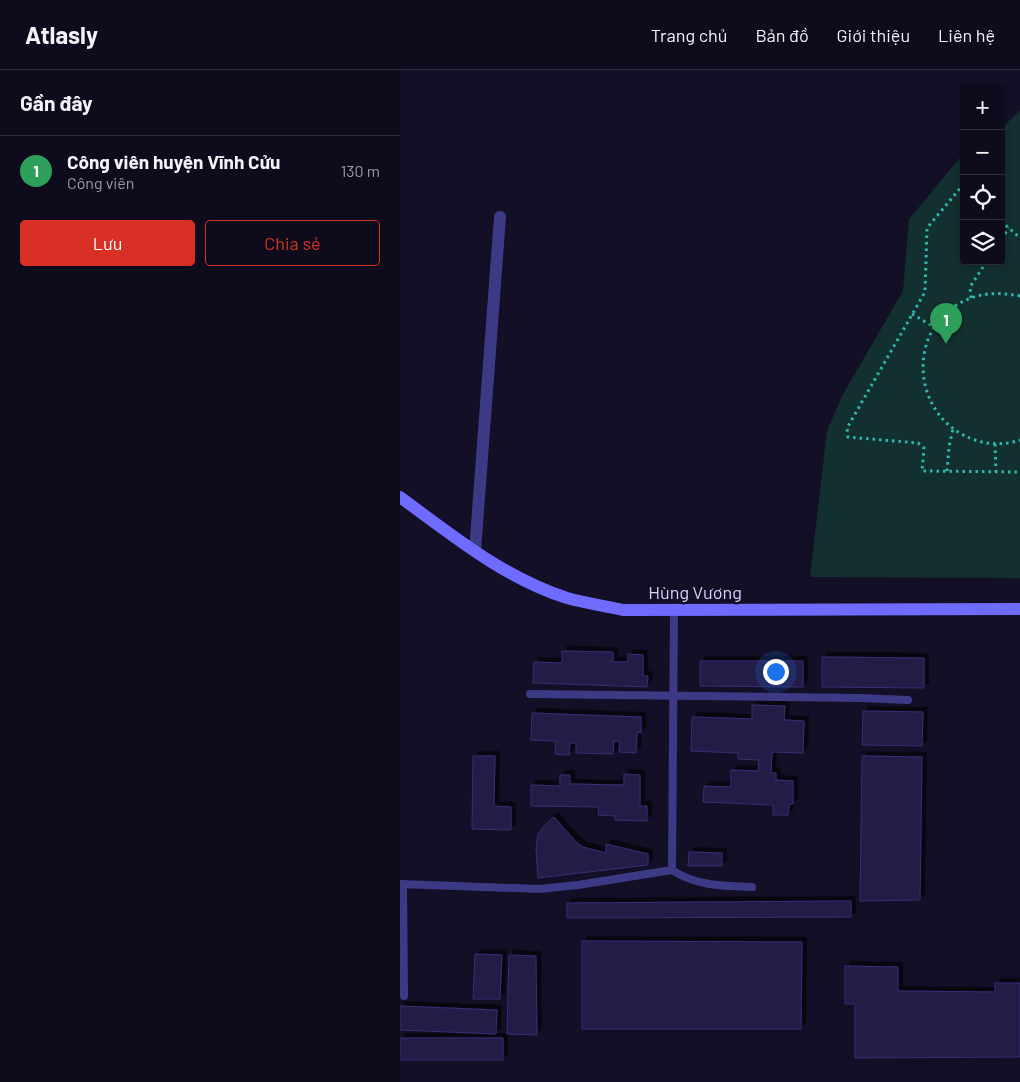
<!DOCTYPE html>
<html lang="vi">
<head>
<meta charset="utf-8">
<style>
  :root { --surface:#0e0b1c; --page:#171425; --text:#f1f3f6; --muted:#9b9ba3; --line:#2e2b3b; --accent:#d93025 }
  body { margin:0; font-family:Barlow,sans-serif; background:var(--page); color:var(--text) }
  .controls { position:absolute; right:15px; top:15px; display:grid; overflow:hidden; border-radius:5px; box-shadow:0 2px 8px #0003 }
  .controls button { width:45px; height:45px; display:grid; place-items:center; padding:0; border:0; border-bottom:1px solid var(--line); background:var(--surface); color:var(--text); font:25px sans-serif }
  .you { position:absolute; left:375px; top:601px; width:18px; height:18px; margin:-12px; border:4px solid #fff; border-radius:50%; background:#1a73e8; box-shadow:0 0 0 8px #1a73e833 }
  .badge { display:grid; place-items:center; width:32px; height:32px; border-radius:50%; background:var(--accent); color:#fff; font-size:16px; font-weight:700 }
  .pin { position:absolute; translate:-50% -41px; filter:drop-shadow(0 1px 2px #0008) }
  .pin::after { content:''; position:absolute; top:26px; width:18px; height:15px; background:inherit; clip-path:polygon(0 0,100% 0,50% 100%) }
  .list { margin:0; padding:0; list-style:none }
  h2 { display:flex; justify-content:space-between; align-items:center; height:65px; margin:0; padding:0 20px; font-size:21px }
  h2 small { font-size:16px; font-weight:400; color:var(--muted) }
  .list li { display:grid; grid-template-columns:32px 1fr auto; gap:15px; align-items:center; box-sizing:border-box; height:70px; padding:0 20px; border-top:1px solid var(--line) }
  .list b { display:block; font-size:19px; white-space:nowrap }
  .list p { margin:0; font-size:16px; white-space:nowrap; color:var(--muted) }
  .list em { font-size:16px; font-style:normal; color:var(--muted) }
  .actions { display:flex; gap:10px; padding:15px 20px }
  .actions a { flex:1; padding:11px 0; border:1px solid var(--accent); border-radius:5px; text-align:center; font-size:18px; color:var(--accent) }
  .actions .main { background:var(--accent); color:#fff }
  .icon { flex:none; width:28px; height:28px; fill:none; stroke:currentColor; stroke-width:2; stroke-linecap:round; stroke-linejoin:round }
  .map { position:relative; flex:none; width:620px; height:1012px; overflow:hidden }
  header { display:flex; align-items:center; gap:30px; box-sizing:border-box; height:70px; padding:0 25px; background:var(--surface); border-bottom:1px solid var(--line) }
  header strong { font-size:24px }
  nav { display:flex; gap:28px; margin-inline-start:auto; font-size:18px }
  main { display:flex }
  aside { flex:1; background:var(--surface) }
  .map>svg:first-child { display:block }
  .green { fill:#12302f }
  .building { fill:#241b47; stroke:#3b2d73; filter:url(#shadow) }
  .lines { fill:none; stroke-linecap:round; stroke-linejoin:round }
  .path { stroke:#2fb8b0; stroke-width:3; stroke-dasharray:2.5 4; stroke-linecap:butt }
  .lane { stroke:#3d3a85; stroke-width:8 }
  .street { stroke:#3d3a85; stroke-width:12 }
  .secondary { stroke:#6f6bff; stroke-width:12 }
  .labels { text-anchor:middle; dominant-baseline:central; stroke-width:5; stroke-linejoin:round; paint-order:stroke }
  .street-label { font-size:18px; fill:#d9d4ff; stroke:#130f26 }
</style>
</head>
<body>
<header>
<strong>Atlasly</strong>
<nav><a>Trang chủ</a><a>Bản đồ</a><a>Giới thiệu</a><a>Liên hệ</a></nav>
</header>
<main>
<aside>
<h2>Gần đây<small></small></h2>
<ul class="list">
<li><span class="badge" style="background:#2e9e5b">1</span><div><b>Công viên huyện Vĩnh Cửu</b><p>Công viên</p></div><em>130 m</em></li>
</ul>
<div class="actions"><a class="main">Lưu</a><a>Chia sẻ</a></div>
</aside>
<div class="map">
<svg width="620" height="1012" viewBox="0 0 620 1012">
  <defs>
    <filter id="shadow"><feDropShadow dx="4.5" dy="-4.5" stdDeviation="0" flood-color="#0009"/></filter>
  </defs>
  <rect width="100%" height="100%" fill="#130f26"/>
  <path class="green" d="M620 40V508L410 507 427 361 442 326 503 221 509 149 564 83V191H601V59Z"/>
  <path class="building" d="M162 581 213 582V592H228V584L243 585V606H248L247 617 133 613 134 592 162 593Z
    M422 587 524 588V618L422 617Z
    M300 591H403V617L300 616Z
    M352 635 385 636 384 650 404 651 403 683 372 682 371 703H376V710L393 711V734H389L388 745H373V735L303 732 304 716 331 717V700L358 701 359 690 338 689V683L291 681 292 647 352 649Z
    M463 641 523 642 522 676 462 675Z
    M132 643 241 647V663L237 662 236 683 219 682 220 671H214L213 684 176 683V673H170L169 685 155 684 156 671 131 670Z
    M73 686H95L94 736 111 737V760L72 759Z
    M462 686 522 687 520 830 460 831Z
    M224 704 240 705V736H247V751L215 750V746L198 745 199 737 131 736V715L160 716V705H170V714L224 715Z
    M154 747 176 772 183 777 206 783V774L248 784V795L138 808 136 779 138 764 144 756Z
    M289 782 322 783V796H288Z
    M451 831V847L167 848V833Z
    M182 871 402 872 401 959H182Z
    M75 884 102 885 100 929H73Z
    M109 885 136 886 137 965 107 964Z
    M445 896 498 897V921L595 922V913H620V987L455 988V934H445Z
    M0 936 97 940 96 964 0 960Z
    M0 968H103V990H0Z"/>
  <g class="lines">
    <path class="path" d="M564 118 562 116 527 158 525 222 447 358 448 367 518 373 524 378 522 401 620 402
      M601 151 620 168
      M601 169 609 158
      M620 226C604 223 587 222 571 228 504 252 509 348 575 370 589 375 606 375 620 370
      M571 228 570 217 587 191
      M512 244 534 257
      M595 374 596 402
      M547 401 549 377 553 359"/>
    <path class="lane" d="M130 624 461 628 508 630
      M272 800 274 540
      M0 814 140 819 178 815 272 800C296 816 323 816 352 817
      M3 814 4 926"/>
    <path class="street" d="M75 481 100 147"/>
    <path class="secondary" d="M0 427C52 465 104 508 167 528 185 533 205 536 223 540L620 539"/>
  </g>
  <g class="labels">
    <g class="street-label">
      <text x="295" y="522">Hùng Vương</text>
    </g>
  </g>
</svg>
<div class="controls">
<button>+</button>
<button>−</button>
<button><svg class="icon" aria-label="locate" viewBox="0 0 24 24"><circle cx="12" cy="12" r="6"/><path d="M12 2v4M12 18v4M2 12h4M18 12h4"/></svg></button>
<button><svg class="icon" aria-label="layers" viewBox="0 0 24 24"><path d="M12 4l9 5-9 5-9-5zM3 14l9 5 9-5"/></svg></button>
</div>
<div class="you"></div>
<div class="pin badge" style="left:546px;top:274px;background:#2e9e5b">1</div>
</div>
</main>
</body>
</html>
